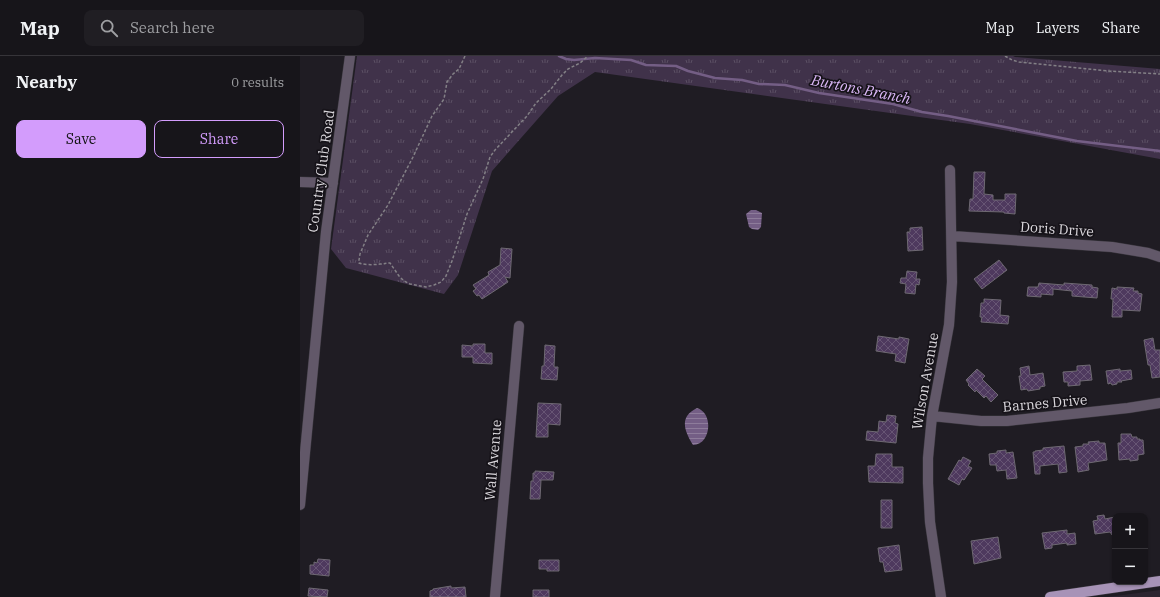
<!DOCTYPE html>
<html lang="en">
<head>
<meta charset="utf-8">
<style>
  :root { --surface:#17151a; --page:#201e23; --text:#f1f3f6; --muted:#9e9fa2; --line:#363439; --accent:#d39cfc }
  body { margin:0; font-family:"IBM Plex Serif",serif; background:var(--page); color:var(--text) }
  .controls { position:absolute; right:12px; bottom:12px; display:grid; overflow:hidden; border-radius:8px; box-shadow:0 1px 3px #0004 }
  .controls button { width:36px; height:36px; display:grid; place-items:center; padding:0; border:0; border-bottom:1px solid var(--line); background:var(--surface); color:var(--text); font:20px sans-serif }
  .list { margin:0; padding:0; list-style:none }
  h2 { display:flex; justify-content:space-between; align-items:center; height:52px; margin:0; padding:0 16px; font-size:17px }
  h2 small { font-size:13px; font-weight:400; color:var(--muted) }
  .actions { display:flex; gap:8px; padding:12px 16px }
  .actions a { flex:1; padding:9px 0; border:1px solid var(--accent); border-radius:8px; text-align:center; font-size:14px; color:var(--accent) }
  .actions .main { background:var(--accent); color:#111 }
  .icon { flex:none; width:22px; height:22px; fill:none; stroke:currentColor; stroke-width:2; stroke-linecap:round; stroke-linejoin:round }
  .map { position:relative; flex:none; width:860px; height:541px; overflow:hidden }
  header { display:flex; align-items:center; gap:24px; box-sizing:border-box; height:56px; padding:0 20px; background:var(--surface); border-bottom:1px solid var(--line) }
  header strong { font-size:19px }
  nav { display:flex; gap:22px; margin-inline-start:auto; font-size:14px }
  .search { width:280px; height:36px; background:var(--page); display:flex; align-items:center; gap:10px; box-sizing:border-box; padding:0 14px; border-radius:8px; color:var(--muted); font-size:15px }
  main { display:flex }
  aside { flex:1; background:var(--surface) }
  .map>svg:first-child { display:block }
  .built { fill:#2c2530 }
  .grass { fill:url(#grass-tufts) }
  .water { fill:url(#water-rules) }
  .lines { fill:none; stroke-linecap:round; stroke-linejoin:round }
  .stream { stroke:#745e85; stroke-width:2.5 }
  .building { fill:url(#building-cross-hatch); stroke:#6e6972 }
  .minor-casing { stroke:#39363d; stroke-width:11 }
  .major-casing { stroke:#39363d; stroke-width:11 }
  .path { stroke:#838086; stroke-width:1.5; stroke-dasharray:3 2; stroke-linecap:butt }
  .minor { stroke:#625869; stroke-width:10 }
  .major { stroke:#a793b7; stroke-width:10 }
  .labels { text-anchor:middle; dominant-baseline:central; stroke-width:3.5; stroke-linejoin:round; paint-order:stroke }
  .street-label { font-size:14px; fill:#dad7dc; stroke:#161319 }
  .water-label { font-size:15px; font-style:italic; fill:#dab7f6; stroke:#161319 }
</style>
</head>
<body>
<header>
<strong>Map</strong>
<div class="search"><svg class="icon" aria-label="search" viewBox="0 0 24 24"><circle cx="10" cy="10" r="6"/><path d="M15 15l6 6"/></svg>Search here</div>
<nav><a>Map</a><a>Layers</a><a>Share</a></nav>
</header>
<main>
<aside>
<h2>Nearby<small>0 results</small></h2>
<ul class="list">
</ul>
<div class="actions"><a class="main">Save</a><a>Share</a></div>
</aside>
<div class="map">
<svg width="860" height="541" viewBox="0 0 860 541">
  <defs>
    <pattern id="grass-tufts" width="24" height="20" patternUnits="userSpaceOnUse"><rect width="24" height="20" fill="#40324a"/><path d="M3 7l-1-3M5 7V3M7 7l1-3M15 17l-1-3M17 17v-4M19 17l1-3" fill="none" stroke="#5b4f64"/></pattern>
    <pattern id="water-rules" width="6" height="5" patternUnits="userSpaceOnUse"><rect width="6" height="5" fill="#745e85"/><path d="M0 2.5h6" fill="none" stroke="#8e7c9b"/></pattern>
    <pattern id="building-cross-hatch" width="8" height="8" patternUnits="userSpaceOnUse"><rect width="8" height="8" fill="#4e395e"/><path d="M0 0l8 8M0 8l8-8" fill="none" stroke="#675574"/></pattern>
  </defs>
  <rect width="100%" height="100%" fill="#1f1c23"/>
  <path class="built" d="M860 534V541H807L823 539Z"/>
  <path class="grass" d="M57 0H713L715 1 860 13V103L670 68 295 16 258 40 192 115 158 219 144 238 46 212 31 193Z"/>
  <path class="water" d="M451 154H456L462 157 461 171 458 174 452 173 449 171 446 158Z
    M397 352C414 357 411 389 393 389 384 374 379 361 397 352Z"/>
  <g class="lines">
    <path class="stream" d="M259 0 266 3 274 4 295 2 331 4 346 9 376 10 388 15 415 22 442 24 459 28 485 29 519 37 593 48 622 56 648 60 777 85 860 95"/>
  </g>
  <path class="building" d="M674 116H685L684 138 693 139V144H705V138H716L715 158 704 157V156L669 155 670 143H673Z
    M622 171 623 194 608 195 607 176H610V172Z
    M201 192 212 193 210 222 205 221 208 226 182 243 179 239 177 240 173 235 176 233 173 229 189 219 188 216 200 209Z
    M699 204 707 214 682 233 674 223Z
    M607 215 617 216 616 223H620L619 229 616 228 615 238 605 237 606 228 600 227 601 222H606Z
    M739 227 764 229V227L792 229V231L798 232 797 242 772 240V235L753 233V239L741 238V241L727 240 728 231H738Z
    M817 231 834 232 833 235H838V237L842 238 840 255 822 254V261H812L813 243H811L812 232 817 233Z
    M684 243 701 244 700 259 709 260 708 268 681 266 682 261H680L681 247H684Z
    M578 280 599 283V281L609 283 605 307 595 305 596 298 576 295Z
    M853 282 855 294H860V321L852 322 850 309H848L844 284Z
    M173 288H185V297H192V308L173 307V301H162V289L173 290Z
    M245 289 255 290 254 311H258L257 324 241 323 242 310H244Z
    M790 309 792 324 780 325V329L768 330V326H764L763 316 777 315V310Z
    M729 310 730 319 743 317 745 330 740 331V333L728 335 727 333 721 334 719 320H721L720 312Z
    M677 313 685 320 682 323 698 339 691 346 686 340 684 342 676 334 675 336 668 329 669 328 666 324Z
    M820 313V315L831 314 832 323 821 325 822 326H817V328L812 329 811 327 808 328 806 315Z
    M238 347 261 348 260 369 248 368V381H236Z
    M587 359 596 360 595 367 598 368 596 387 566 384 567 375 578 376 579 365 586 366Z
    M821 378H831L832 381H837V383H840V384H843L844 398 838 399V404L830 405V403L819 404 818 387H821Z
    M799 385V387H805L807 404 788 407 789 414 778 416 775 391 783 390V388H789L788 386Z
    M764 390 767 416 759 417 758 408 740 410V418H735L733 396H735V395L743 394V392Z
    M706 394V397L713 396 717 422 707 423 706 414 697 415 696 409H690L689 398 697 397V395Z
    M576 398H592V411H603V427L569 426 568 410H575Z
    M663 401 671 405 668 410 672 412 664 424 662 423 659 429 648 423 659 404 661 405Z
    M235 415 254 416 253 424H241L240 443H230L231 425H233V417H235Z
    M581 444H592V472H581Z
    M804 459 805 463 815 461V483L810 476 795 478 793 465 798 464 797 460Z
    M767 474V478L775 477 776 488 767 489V487L752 489V492L745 493 742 477Z
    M698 481 701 502 674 508 671 485Z
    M599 489 602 514 585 516 583 506H580L578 492Z
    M18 503 30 504 29 520 10 518V509H14V506L17 507Z
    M239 504H259V515H247V513H239Z
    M151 530V532L165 531 166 541H130V535L133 534V533Z
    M9 532 28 534 27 541 8 540Z
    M233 534H249V541H233Z"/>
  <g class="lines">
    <defs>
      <path id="minor" d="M0 126 33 127
        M652 180 812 191 848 197 860 201
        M632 360 681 365H707L828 352 860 347
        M0 449 26 176 50 0
        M195 541 219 270
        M641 541 630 466 628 427V402L632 360 649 269 652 226 650 114"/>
      <path id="major" d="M750 541 860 525"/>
    </defs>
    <use href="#minor" class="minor-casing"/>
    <use href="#major" class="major-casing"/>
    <path class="path" d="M165 0 159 13 153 18 147 26 144 43 132 60 113 101 88 149 68 179 60 198 59 204V207C65 209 73 209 80 208 84 208 86 207 90 207L99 220 104 225 110 228 126 231 134 229 141 226 146 220 152 205 167 158 183 123 190 101 195 94 227 60 236 47 251 33 262 19 268 13 280 7 288 0
      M705 0 712 4 719 6 808 15 860 18"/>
    <use href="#minor" class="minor"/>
    <use href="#major" class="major"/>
  </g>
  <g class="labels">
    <g class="street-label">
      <text transform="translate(21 115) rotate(-82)">Country Club Road</text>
      <text transform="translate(757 173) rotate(4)">Doris Drive</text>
      <text transform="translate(625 325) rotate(-80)">Wilson Avenue</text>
      <text transform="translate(745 347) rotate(-5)">Barnes Drive</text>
      <text transform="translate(193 404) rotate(-85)">Wall Avenue</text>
    </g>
    <g class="water-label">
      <text transform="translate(561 33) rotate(11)">Burtons Branch</text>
    </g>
  </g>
</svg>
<div class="controls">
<button>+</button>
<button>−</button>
</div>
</div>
</main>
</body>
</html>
